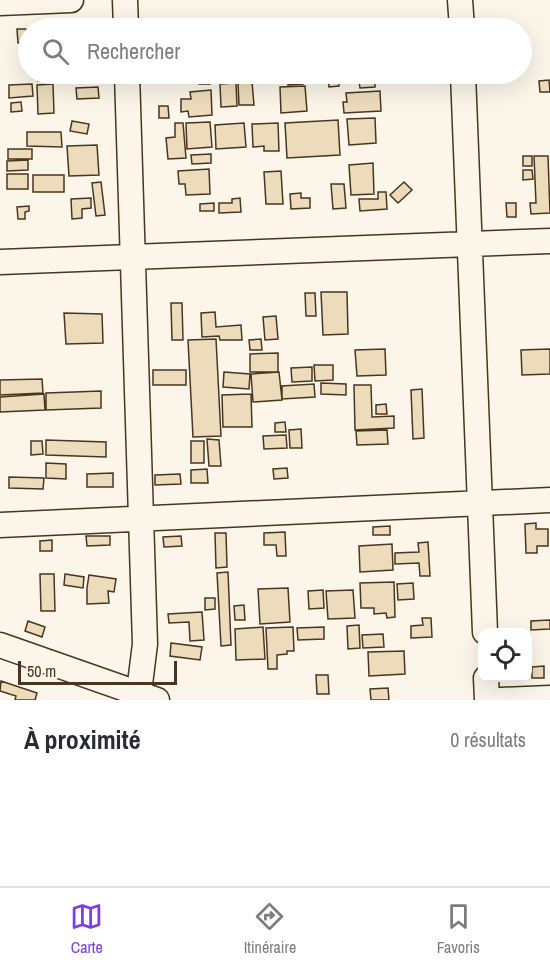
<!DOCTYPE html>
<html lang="fr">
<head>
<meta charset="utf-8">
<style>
  :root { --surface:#fff; --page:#f2f2f3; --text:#2b2b33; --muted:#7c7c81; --line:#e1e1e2; --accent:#7c3aed }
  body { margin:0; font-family:"Archivo Narrow",sans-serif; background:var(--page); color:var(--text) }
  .controls { position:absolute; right:18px; bottom:18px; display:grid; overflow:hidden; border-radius:12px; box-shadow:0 6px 24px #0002 }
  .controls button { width:54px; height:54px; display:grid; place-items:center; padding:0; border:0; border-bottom:2px solid var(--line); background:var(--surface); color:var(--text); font:30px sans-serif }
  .scale { position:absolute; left:18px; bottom:15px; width:159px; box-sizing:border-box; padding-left:6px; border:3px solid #4a3520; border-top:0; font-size:16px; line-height:21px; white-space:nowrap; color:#4a3520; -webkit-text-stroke:4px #fbf6e9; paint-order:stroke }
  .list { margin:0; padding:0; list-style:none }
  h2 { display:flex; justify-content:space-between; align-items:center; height:78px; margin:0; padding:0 24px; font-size:26px }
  h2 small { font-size:20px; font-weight:400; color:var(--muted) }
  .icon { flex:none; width:33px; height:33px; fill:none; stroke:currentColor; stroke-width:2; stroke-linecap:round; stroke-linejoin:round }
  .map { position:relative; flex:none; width:550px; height:700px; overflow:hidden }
  .search { position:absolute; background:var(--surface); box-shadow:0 6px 24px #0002; left:18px; right:18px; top:18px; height:66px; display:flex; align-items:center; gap:15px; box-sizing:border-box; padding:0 21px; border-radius:33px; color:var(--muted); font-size:22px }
  .sheet { height:186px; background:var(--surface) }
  nav { display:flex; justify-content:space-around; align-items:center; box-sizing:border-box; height:84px; border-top:2px solid var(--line); background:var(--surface); font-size:16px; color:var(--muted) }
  nav a { display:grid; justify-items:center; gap:3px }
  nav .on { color:var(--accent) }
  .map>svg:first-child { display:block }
  .building { fill:#ecdcbc; stroke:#4a3520; stroke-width:1.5 }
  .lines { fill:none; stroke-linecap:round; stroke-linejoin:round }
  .minor-casing { stroke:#4a3520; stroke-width:27 }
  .minor { stroke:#fbf6e9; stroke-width:24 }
</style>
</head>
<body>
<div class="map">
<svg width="550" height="700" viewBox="0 0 550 700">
  <rect width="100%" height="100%" fill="#fbf6e9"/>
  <path class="building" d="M333 19V28H310V20Z
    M306 20V28H286V21Z
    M368 20 369 28H343L342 22Z
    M158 23 159 28H138L137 24Z
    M17 29H26L27 42 18 43Z
    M37 74H54L55 80 38 81Z
    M69 74H97V80L70 81Z
    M198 74H210V84H199Z
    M328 74H339V86L329 87Z
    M303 76V84L288 85V77Z
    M375 80V87L360 88 359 81Z
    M549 80 550 92H540L539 81Z
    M252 82 254 105H239L238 83Z
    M236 83 237 106 221 107 220 84Z
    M32 84 33 96 9 98V85Z
    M53 84 54 113 38 114 37 85Z
    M305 86 307 111 281 113 280 87Z
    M98 87 99 98 77 99 76 88Z
    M211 90 212 115 189 117 188 111 181 112V99H191L190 92Z
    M380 91 381 111 344 113 343 102H347L346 93Z
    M21 102 22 111 11 112V103Z
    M159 106H168L169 118H159Z
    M375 118 376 143 349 145 347 119Z
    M338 120 340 155 287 158 285 123Z
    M72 121 89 124 87 134 70 131Z
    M210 122 212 147 187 149 186 123Z
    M175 123H183L186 158 168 159 166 138 175 137Z
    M244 123 246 147 216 149 215 125Z
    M278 123 279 151H264V146L253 147 252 124Z
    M27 132H61L62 147 27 146Z
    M97 145 99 175 69 176 67 146Z
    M8 149H32V159H8Z
    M211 154V163L192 164 191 155Z
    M523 156H532V166H523Z
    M534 156H548L550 213 531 214 530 203H536Z
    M28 160V170L7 171V161Z
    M373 163 374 194 351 195 349 165Z
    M209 169 210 194 186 195 185 184H179L178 171Z
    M523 170H532L533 179 523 180Z
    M281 171 283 204H266L264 172Z
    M7 174H28V189H7Z
    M33 175H64V192H33Z
    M101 182 105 215 96 216 92 183Z
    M404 182 412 190 398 203 390 195Z
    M331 184H344L346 208 333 209Z
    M378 192H386L387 209 360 211 359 199H378Z
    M301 193V198H310V208L291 209 290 194Z
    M91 198V208L82 209V218L72 219 71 199Z
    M240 198 241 212 219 213V203H232V199Z
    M214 203V211H200V204Z
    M506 203H516V217H507Z
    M29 206V211L25 212V219H18L17 207Z
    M321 292H347L348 334 323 335Z
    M305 293H315L316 316H306Z
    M171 303H182L183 340H172Z
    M215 312 216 327 241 325 242 340H220L219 336 202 337 201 313Z
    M64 313 102 314 103 343 66 344Z
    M276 316 278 339 265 340 263 317Z
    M216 339 221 436 193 437 188 340Z
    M261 339 262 350H250L249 340Z
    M385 349 386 375 357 376 355 350Z
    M550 349V374L522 375 521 350Z
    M278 353V372H250V354Z
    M314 365H333V380L315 381Z
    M312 367V381L292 382 291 368Z
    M153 370H186V385H153Z
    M224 372 250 374 249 389 223 387Z
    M279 372 282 400 253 402 251 374Z
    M42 379 43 393 0 395V380Z
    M321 383 346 384V395L321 394Z
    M314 384 315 397 282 399V386Z
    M354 385H371L372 417 394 416V428L355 430Z
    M422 389 424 438 413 439 411 390Z
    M101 391V408L46 410V393Z
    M44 394 45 410 0 412V397Z
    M251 394 252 427H223L222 395Z
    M386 404 387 414H376V405Z
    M285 422 286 432H275V423Z
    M301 429 302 448H290L289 430Z
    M387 430 388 444 357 445 356 431Z
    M286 435 287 448 264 449 263 436Z
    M207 439 219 440 221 466H209Z
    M46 440 106 442V457L46 455Z
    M31 441H42L43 454 31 455Z
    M191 441H204V463H191Z
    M46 463 66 464V479L46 478Z
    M287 468 288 478 274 479 273 469Z
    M207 469 208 483H191V470Z
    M113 473V487H87V474Z
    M180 474 181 484 155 485V475Z
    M9 477 44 478 43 489 9 488Z
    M536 523V529H548V546H537V553H526L525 524Z
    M390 526V535H373V527Z
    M285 532 286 556H277L276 545H264V533Z
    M215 533H226L227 567 216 568Z
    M86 536H110V545L87 546Z
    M181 536 182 546 164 547 163 537Z
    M52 540V551H40V541Z
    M428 542 430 576H420L419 563 395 564V553L419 552 418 543Z
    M392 544 393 570 360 572 359 546Z
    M228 572 231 645 221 646 217 573Z
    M40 574H54L55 611H41Z
    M65 574 84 577 83 588 64 585Z
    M89 575 116 579 114 592 108 591 109 603 87 604V588Z
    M394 582 395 617 387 618 386 613 374 614V608H361L360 583Z
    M413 583 414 599 398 600 397 584Z
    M288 588 290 622 260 624 258 589Z
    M323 590 324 608 309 609 308 591Z
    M353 590 355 618 328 619 326 591Z
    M205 598H215V609L205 610Z
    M244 605 245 620H235L234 606Z
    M202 612 204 640 190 641 189 622 169 623 168 614Z
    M422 618H431L432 637 411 638V626L423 625Z
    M550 620V629L531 630V621Z
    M28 621 45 627 42 637 25 631Z
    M359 625 360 648 348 649 347 626Z
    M263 627 265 659 236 660 235 629Z
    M293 627 294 651H287V654L277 655V669H268L266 628Z
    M324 627V639L298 640 297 628Z
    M383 634 384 647 363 648 362 635Z
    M171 643 202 647 200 660 170 656Z
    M404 651 405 674 369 676 368 652Z
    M544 666V678H532V667Z
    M316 675H328L329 694H317Z
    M1 681 37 693 35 700H15L16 696 0 691Z
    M388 688 389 700H371L370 689Z"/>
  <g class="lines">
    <defs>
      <path id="minor" d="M125 0 126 28
        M460 0 462 28
        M0 3 71 0
        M127 74 145 644 138 700
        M463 74 485 632
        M0 262 550 241
        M0 525 550 500
        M0 645 157 700
        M486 678 487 700
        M501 700 550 698"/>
    </defs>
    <use href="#minor" class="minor-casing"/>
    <use href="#minor" class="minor"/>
  </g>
</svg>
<div class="controls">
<button><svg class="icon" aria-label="locate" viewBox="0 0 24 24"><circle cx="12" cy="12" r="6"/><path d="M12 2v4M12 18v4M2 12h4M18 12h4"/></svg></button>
</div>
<div class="scale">50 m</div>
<div class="search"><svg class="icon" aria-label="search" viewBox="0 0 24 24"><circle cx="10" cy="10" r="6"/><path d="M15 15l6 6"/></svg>Rechercher</div>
</div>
<section class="sheet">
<h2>À proximité<small>0 résultats</small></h2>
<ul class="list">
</ul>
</section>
<nav>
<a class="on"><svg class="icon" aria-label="map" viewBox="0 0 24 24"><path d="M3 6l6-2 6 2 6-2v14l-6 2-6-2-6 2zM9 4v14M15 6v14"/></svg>Carte</a>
<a><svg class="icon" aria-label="directions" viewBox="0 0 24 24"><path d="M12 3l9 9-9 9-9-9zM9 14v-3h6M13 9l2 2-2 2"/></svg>Itinéraire</a>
<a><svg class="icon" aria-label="saved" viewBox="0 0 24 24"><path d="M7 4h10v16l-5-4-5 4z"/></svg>Favoris</a>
</nav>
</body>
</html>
